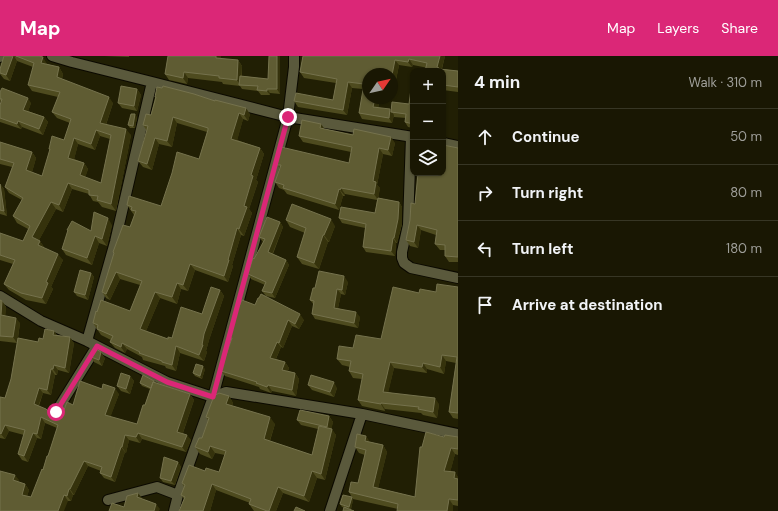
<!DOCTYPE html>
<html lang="en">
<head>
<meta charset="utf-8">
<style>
  :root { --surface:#191703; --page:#262412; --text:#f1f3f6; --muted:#9f9f9a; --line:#373625; --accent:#db2777 }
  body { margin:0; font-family:"DM Sans",sans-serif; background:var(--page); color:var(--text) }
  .controls { position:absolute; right:12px; top:12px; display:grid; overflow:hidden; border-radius:8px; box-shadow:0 1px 3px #0004 }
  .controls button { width:36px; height:36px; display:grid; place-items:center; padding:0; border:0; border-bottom:1px solid var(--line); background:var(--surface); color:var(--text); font:20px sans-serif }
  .compass { position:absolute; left:362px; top:12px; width:36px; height:36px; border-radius:50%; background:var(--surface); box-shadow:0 1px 3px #0004; rotate:56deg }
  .stop { position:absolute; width:12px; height:12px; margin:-9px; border:3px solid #db2777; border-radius:50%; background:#fff }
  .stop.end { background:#db2777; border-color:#fff; box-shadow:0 1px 4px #0008 }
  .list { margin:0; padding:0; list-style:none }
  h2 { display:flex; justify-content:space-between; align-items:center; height:52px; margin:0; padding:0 16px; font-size:17px }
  h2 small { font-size:13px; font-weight:400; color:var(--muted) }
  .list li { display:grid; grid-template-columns:26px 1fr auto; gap:12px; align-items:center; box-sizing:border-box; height:56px; padding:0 16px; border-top:1px solid var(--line) }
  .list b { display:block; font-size:15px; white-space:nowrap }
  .list em { font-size:13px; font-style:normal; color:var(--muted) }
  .icon { flex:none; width:22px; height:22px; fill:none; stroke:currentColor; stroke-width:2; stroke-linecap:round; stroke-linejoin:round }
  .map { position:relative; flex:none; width:458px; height:455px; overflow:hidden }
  header { display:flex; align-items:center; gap:24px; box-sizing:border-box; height:56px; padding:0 20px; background:var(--accent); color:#fff }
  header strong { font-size:19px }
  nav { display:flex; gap:22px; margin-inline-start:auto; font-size:14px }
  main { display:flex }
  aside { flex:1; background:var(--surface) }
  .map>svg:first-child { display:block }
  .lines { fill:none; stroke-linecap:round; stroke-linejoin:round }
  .minor-casing { stroke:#0b0900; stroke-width:12 }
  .minor { stroke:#5a593c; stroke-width:10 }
  .wall { fill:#4e4b1f; fill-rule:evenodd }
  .shaded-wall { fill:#35320c }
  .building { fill:#5f5c33; stroke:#75724d; fill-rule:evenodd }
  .route { stroke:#db2777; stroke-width:5 }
</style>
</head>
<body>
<header>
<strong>Map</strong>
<nav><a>Map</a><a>Layers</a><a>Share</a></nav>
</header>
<main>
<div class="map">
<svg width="458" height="455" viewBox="0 0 458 455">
  <rect width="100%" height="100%" fill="#211f04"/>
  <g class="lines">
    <defs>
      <path id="minor" d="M52 0 72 6 152 26 288 61 413 81
        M0 1V0
        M411 81 408 169 402 196V202L404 207 411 212 458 222
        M443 87 458 90
        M0 240 41 265 87 285 167 326 213 341 226 336 362 358 458 378
        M87 285 115 186 152 26
        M56 356 97 290
        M108 444 157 431 178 439
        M174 455 178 439 213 341 288 61 294 11V0
        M330 455 362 358"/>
    </defs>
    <use href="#minor" class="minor-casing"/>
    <use href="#minor" class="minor"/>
  </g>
  <path class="wall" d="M4 0H39L47 8 59 11 63 18 62 23 113 47 106 69 131 79 116 155 102 151 98 146 93 145 89 138 72 133 63 156 56 153 39 184 44 191V192L63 204 51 231 53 233 46 248 26 244 9 234 4 228 13 208 0 204V177L23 185 28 173 17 167 13 160 22 144 9 137 5 131 12 111 0 108V86L32 96 36 102 32 116 42 120 50 94 49 93 64 84 70 67 57 62 52 56 58 41 32 35 28 29 33 11 17 5 10 25 4 23 0 18V13ZM100 80 110 83 101 127 85 121 88 113 84 107 74 103 78 88 95 94Z
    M104 0H129V1Z
    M168 0H221L220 3 238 4 242 10V20L268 23 269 0H280V38L270 37V39H261L258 35 242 33 240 30 223 28 222 26 188 22 187 28 169 24 165 18Z
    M303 0H445L442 13 458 15V36L443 34V15L413 9 412 11 399 9 395 29H392V18H368L380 42 378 52 391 55 409 48 413 33V72L408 71 405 66 406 62 394 61V59L392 67 362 63 359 57 363 33 352 32 347 59 298 51 294 45 333 44 336 27 304 22 300 16Z
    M137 33 141 39 137 55 122 52 118 47Z
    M0 36 31 47 28 55 44 61 48 66 43 79 22 71 21 73 0 66V49L1 46 0 45Z
    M155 41 250 58 248 65 243 63 237 84 260 92 264 98 256 124 258 126 249 153 252 157 244 180 241 179 232 209 233 210 228 226 195 214 188 235 181 233 177 248 160 242 146 275 168 283 172 282 202 258 220 234 224 240 209 284 206 295 207 296 204 305 180 297 176 315 166 312 165 310 143 304 142 301 127 293 125 297 115 292 110 286 111 284 101 279 93 267 97 256 130 255 140 229 120 223 110 244 106 242 102 236 130 171 134 159 127 149 161 150 199 103 207 76 177 67 172 91 159 88 152 114 143 111 138 105 147 75 143 69 151 59 155 42Z
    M137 61 135 72H130L128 69Z
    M321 68 324 73 395 87 392 100 383 98 377 129 380 132 378 142 399 146 402 151V168L397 187H396L395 200 366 196 363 191 365 172 342 167 339 162 375 157 377 144 345 138V140H343L339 154 287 138 284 134 279 132 275 126 280 112 277 109 349 107 351 96 303 86 299 80Z
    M458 92V206H449L445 200V194H440L435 188 436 179 421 174 418 192 410 190 406 184 415 148Z
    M0 128 4 133 7 160 0 158Z
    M286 164 335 170 329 186H328L319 213 302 208 297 201 305 177 290 171Z
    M280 166 283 171 273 198 286 204 289 209 275 242 266 240 262 235 265 229 251 223 248 218 263 186 259 181Z
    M112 169 107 190 99 187 92 209 66 199 62 193 68 175 67 174 91 175Z
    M91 217 94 221 88 244 77 240 74 236Z
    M348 226 345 239 341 238 338 252 360 261 358 272 315 263 312 258 314 249 310 244 315 232Z
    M458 231V363L453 362 449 356 456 307 446 305 444 318 427 313V317L394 312 388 336 439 348 437 362 423 359 421 357 385 353V355L362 350 358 344 362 323 353 322 349 315 350 311 342 309 337 303 353 292 381 283 419 237 436 236Z
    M0 244 2 245 6 251 5 260 20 267 18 282 38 286 43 283 57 279 74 287 69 317 58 314 57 319H55L51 339 43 337 39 350 49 356 62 359 73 349 102 333 119 338 110 361 137 368 145 349 150 333 142 330 140 327 154 325 155 326 190 338 194 344 183 377 191 384 186 396 142 383 140 387 129 384 126 397 125 396 115 426 104 422 100 417 101 415 88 410 74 439H73L71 445H68L0 455 19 424 18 426 25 428 29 434 27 440 31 441 48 400 57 372 45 367 41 383 37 382 28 406 22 404 18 398 24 379 9 375 5 383 0 382V341L5 342 11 323 17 287 0 285Z
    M255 249 304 264 299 273 292 270 283 292 281 291 276 303 285 306 289 312 288 315 295 317 299 323 296 340 272 335 271 337 260 333 259 331 225 320 221 315 231 283 230 282Z
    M91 301 105 302 102 310 94 306Z
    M205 313 202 323 195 320 193 317Z
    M130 320 134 325 130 338 121 335 117 330Z
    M308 329 337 332 334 341 312 334Z
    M229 340 233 347 232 350 275 368 270 385 312 399 318 373 301 369 297 364 329 360 333 366 331 373 336 379 325 424 317 422 309 446 283 437 276 455H254L249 448 250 447 216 434 210 455H179L184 443 181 439 184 431 182 427 205 415 219 416 225 399 215 397 212 403 200 398 195 391 202 382 208 364 206 361Z
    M444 381H458V399L455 398 450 416 458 421V450L453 449V455H397L398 453 353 443 349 436 358 427 365 399 359 397 355 391 370 386 383 389 387 396 378 432 415 441 422 391Z
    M178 406 181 411 175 429 163 426 160 422Z
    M352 441 353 444 351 453 342 451 340 448Z"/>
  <path class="shaded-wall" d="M13 0H14L17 5 10 25 6 19Z
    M216 0H221L220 8 216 2Z
    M277 0H280V38L277 33Z
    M440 0H445L441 15 437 11Z
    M43 1 47 8 45 13 41 7Z
    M409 3 413 9 412 11 408 6Z
    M238 4 242 10 241 29H240L237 24Z
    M395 4 399 9 395 29 392 25V19Z
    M59 11 63 18 61 27 57 21Z
    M184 16 188 22 187 28 183 22Z
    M348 26 352 32 347 59 343 54Z
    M137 33 141 39 137 55 134 50Z
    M267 33 270 37V39L267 35Z
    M109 41 113 47 104 74 100 67Z
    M28 42 31 47 27 59 23 54Z
    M375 42H380L377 57 373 51Z
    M246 52 250 58 248 65 244 59Z
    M390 53 394 59 392 67 389 62Z
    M239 57 243 63 236 89 231 83Z
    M135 58 137 61 135 72 133 70Z
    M44 61 48 66 43 79 39 73Z
    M173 61 177 67 172 91 167 85Z
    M18 65 22 71 21 73 17 68Z
    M321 68 325 74 320 72Z
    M126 73 131 79 116 155 111 148Z
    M96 74 100 80 95 94 91 88Z
    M391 81 395 87 392 100 388 94Z
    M74 82 78 88 73 108 68 102Z
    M155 82 159 88 152 114 147 108Z
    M260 92 264 98 256 124 258 126 249 153 252 157 244 180 239 173 244 150 251 119Z
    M379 92 383 98 377 129 380 132 378 144 374 138 373 125Z
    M32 96 36 102 31 120 26 114Z
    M84 107 88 113 84 126 80 119Z
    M68 127 72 133 63 156 59 149Z
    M0 128 4 133 7 160 4 155Z
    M341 132 345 138V140L340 134Z
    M339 133 343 140 339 154 335 148Z
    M51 146 56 153 37 188 32 181Z
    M399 146 402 151V168L397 187 394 182Z
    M108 162 112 169 107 190 102 183Z
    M331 163 335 170 329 186 324 179Z
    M280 166 283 171 271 201 268 196Z
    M417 169 421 174 418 192 414 186Z
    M237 172 241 179 232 209 233 210 228 226 224 220 228 204Z
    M323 179 328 186 319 213 314 207Z
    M95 180 99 187 92 209 87 202Z
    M393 182 396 187 395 200 391 195Z
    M40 185 44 191 42 196 38 189Z
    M58 198 63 204 51 231 53 233 46 248 42 242 46 226Z
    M286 204 289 209 275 242 272 237Z
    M190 208 195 214 188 235 183 229Z
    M116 216 120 223 110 244 106 238Z
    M91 217 94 221 88 244 85 239Z
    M344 220 348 226 345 239 342 234Z
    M177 227 181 233 177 248 172 241Z
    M337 233 341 238 337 257 334 252Z
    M220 234 224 240 209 284 206 295 207 296 204 305 199 299 204 278Z
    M155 236 160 242 144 280 140 273Z
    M2 245 6 251 5 265 1 259Z
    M356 256 360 261 358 272 354 267Z
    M300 258 304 264 299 273 295 268Z
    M16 262 20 267 17 287 13 281Z
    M288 264 292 270 283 292 279 287Z
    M54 275 58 280 53 279Z
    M70 281 74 287 69 317 65 312Z
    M277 286 281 291 274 307 270 302Z
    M122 287 127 293 125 297 121 291Z
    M176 290 180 297 176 315 172 309Z
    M101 296 105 302 102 310 99 304Z
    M442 299 446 305 444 318 440 311Z
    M285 306 289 312 286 320 282 314Z
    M390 306 394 312 387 342 383 336Z
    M423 307 427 313V317L422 311Z
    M54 309 58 314 57 319 53 313Z
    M203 310 205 313 202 323 200 320Z
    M51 313 55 319 51 339 47 334Z
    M295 317 299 323 296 340 292 334Z
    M130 320 134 325 130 338 126 333Z
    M334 326 337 332 334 341 330 336Z
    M268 329 272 335 271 337 267 331Z
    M39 332 43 337 37 353 34 348Z
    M115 332 119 338 109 365 105 359Z
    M190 338 194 344 181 382 177 376Z
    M229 340 233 347 231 354 226 348Z
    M435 342 439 348 437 362 433 356Z
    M381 347 385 353V355L381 348Z
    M329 360 333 366 331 376 327 371Z
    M41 361 45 367 41 383 37 378Z
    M270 361 275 368 268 390 264 383Z
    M5 369 9 375 5 383 1 378Z
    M332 373 336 379 325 424 321 418Z
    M33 377 37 382 28 406 24 400Z
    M138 377 142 383 140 387 136 381Z
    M125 379 129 384 126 397 122 391Z
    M187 379 191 384 186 396 182 391Z
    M366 380 370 386 365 385Z
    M383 389 387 396 377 437 373 431Z
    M210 390 215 397 212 403 208 396Z
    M121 391 125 396 115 426 111 421Z
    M451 392 455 398 449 421 444 415Z
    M84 405 88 410 74 439 70 433Z
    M178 406 181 411 175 429 171 425Z
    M312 415 317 422 309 446 304 440Z
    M455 416 458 421V427L454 422Z
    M15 419 19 424 17 430 13 424Z
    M25 428 29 434 26 444 22 439Z
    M212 428 216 434 210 455H203Z
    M278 431 283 437 276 455H269Z
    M69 433 73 439 71 445 67 440Z
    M138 437 142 442 141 446 137 441Z
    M64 439 68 445 64 455H58Z
    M352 441 353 444 351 453 349 451Z
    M449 443 453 449V455H447Z
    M156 448 160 453 159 455H154Z"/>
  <path class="building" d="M4 0H13L6 19 0 17V13Z
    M16 0H39L43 1 41 7 59 11 57 21 109 41 100 67 126 73 111 148 97 144 98 140 89 139V134L68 127 59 149 51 146 32 181 40 185 38 189 58 198 46 226 48 227 42 242 21 237 4 228 15 204 0 199V177L23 185 30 170 13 160 23 142 5 131 14 107 0 103V86L32 96 26 114 42 120 50 93H49L52 80 64 84 71 63 52 56 60 36 28 29 34 7ZM96 74 111 79 101 127 80 119 84 107 68 102 74 82 91 88Z
    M168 0H216V2L238 4 237 24 219 22V20L184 16 183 22 165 18Z
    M269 0H277V33H267V35L257 34 258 30 239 29 240 20 268 23Z
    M303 0H440L437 11 439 12V13L458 15V31L443 29V15H425L427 7 409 3 408 6 395 4 392 19V18H368V42H375L373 51 390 53 389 62 359 57 364 28 348 26 343 54 294 45 296 37 333 44 337 23 300 16Z
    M121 30 137 33 134 50 118 47Z
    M163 30 194 38 215 45V44L246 52 244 59 239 57 231 83 260 92 251 119 253 120 244 150 247 151 239 173 237 172 228 204H229L224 220 190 208 183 229 177 227 172 241 155 236 140 273 168 283V281L172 282 181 251 202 258 211 231 220 234 204 278 202 289H203L199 299 176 290 172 309 162 306V305L139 297 140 296 122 287 121 291 110 286 113 280 97 273 98 269 93 267 96 255 97 256 101 244 130 255 142 225 116 216 106 238 102 236 114 197 113 196 123 169 130 171 136 155 131 154 132 151 127 149 129 140 161 150 172 117 177 96 199 103 208 74V72L173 61 167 85 155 82 147 108 138 105 148 70 143 69 146 58 151 59 156 41H155L157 31 162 32Z
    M2 32 28 42 23 54 44 61 39 73 18 65 17 68 0 62V49L2 43H0V36Z
    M411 33H413V68L405 66 406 58 391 56 392 46 409 48Z
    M131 58H135L133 70 128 69Z
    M302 64 321 68 320 72 353 79 354 73 391 81 388 94 379 92 373 125 376 126 374 138 341 132 340 134 339 133 335 148 283 132 284 129 275 126 281 109H277L281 91 349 107 352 91 299 80Z
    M443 89 458 92V201L445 200V189L435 188 437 174 417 169 414 186 406 184 410 164 411 147 415 148 418 117H443Z
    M0 128 4 155 0 154Z
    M378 142 399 146 398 163 394 182H393L391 195 363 191 366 168 339 162 341 151 375 157Z
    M292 148 331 163 324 179H323L314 207 297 201 306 172 286 164Z
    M94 156 108 162 102 183 95 180 87 202 62 193 68 174H67L72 165 91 175Z
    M267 161 280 166 268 196 286 204 272 237 262 235 266 226 248 218 253 202 254 203 265 183 259 181Z
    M80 214 91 217 85 239 74 236Z
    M319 215 344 220 342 234 337 233 334 252 356 256 354 267 312 258 314 245 310 244 313 232H315Z
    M437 228 458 231V357L449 356 457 301 442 299 440 311 423 307 422 311 390 306 383 336 435 342 433 356 418 353 419 351 381 347V348L358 344 363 318 349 315 351 305 337 303 339 290 353 292 356 279 381 283 393 231 419 237 420 233 436 236Z
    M261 238 300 258 295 268 288 264 279 287 277 286 270 302 285 306 282 314 295 317 292 334 268 329 267 331 256 327 257 326 221 315 226 299 232 282H230L237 255 242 244 255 249 258 242H259Z
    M0 244 2 245 1 259 16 262 13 281 0 280Z
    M45 273 54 275 53 279 70 281 65 312 54 309 53 313H51L47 334 39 332 34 348 46 353 49 356 52 357 55 356 62 359 67 346 73 349 80 325 102 333 103 328 115 332 105 359 137 368 143 349H145L153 326 190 338 177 376 187 379 182 391 138 377 136 381 125 379 122 391H121L111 421 100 417 102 411 84 405 70 433H69L67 440 64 439 58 455H0V415L15 419 13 424 25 428 22 439 31 441 42 413 43 414 47 400H48L58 369 41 361 37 378 33 377 24 400 18 398 25 374 5 369 1 378 0 377V341L5 342 11 323 18 282 38 286 39 282 43 283Z
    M96 293 101 296 99 304 91 301Z
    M196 308 203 310 200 320 193 317Z
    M121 317 130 320 126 333 117 330Z
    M143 319 154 325V326H153L151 332 140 327Z
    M311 319 334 326 330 336 308 329Z
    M219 337 229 340 226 348 270 361 264 383 312 399 319 370 332 373 321 418 312 415 304 440 278 431 269 455H267L249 448 251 443 212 428 203 455H179L185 441 181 439 185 429 182 427 189 409 205 415 206 412 219 416 226 395 210 390 208 396 195 391 199 382H202L209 362 206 361 214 340Z
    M300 354 329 360 327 371 297 364Z
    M426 376 444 381 445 379 458 381V393L451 392 444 415 455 416 454 422 458 423V444L449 443 447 455H397L398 448 349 436 351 426 358 427 366 394 355 391 357 378 366 380 365 385 383 389 373 431 415 441 420 391H422Z
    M164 401 178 406 171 425 160 422Z
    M138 437 137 441 156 448 154 455H109L112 447 124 451 127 440Z
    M343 439 352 441 349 451 340 448Z
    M296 451 305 455H294Z
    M344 451 354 455H343Z"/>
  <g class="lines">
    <path class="route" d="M56 356 97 290 167 326 213 341 288 61"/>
  </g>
</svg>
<div class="controls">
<button>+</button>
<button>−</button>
<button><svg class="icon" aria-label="layers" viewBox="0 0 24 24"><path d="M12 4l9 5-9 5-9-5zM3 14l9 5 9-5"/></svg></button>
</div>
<svg class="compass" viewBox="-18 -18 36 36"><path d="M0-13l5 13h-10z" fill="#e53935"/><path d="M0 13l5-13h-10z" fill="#9f9f9a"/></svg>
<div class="stop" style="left:56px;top:356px"></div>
<div class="stop end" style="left:288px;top:61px"></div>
</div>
<aside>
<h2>4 min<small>Walk · 310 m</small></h2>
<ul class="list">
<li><svg class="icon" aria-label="ahead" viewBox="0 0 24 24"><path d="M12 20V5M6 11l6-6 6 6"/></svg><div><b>Continue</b></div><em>50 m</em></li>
<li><svg class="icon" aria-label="right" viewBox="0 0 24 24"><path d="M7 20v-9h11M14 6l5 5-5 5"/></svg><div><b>Turn right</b></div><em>80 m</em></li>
<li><svg class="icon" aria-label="left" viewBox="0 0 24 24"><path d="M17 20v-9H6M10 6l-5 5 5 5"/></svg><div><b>Turn left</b></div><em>180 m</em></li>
<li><svg class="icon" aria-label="arrive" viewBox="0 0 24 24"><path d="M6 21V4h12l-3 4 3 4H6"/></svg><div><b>Arrive at destination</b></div></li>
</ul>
</aside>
</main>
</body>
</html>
